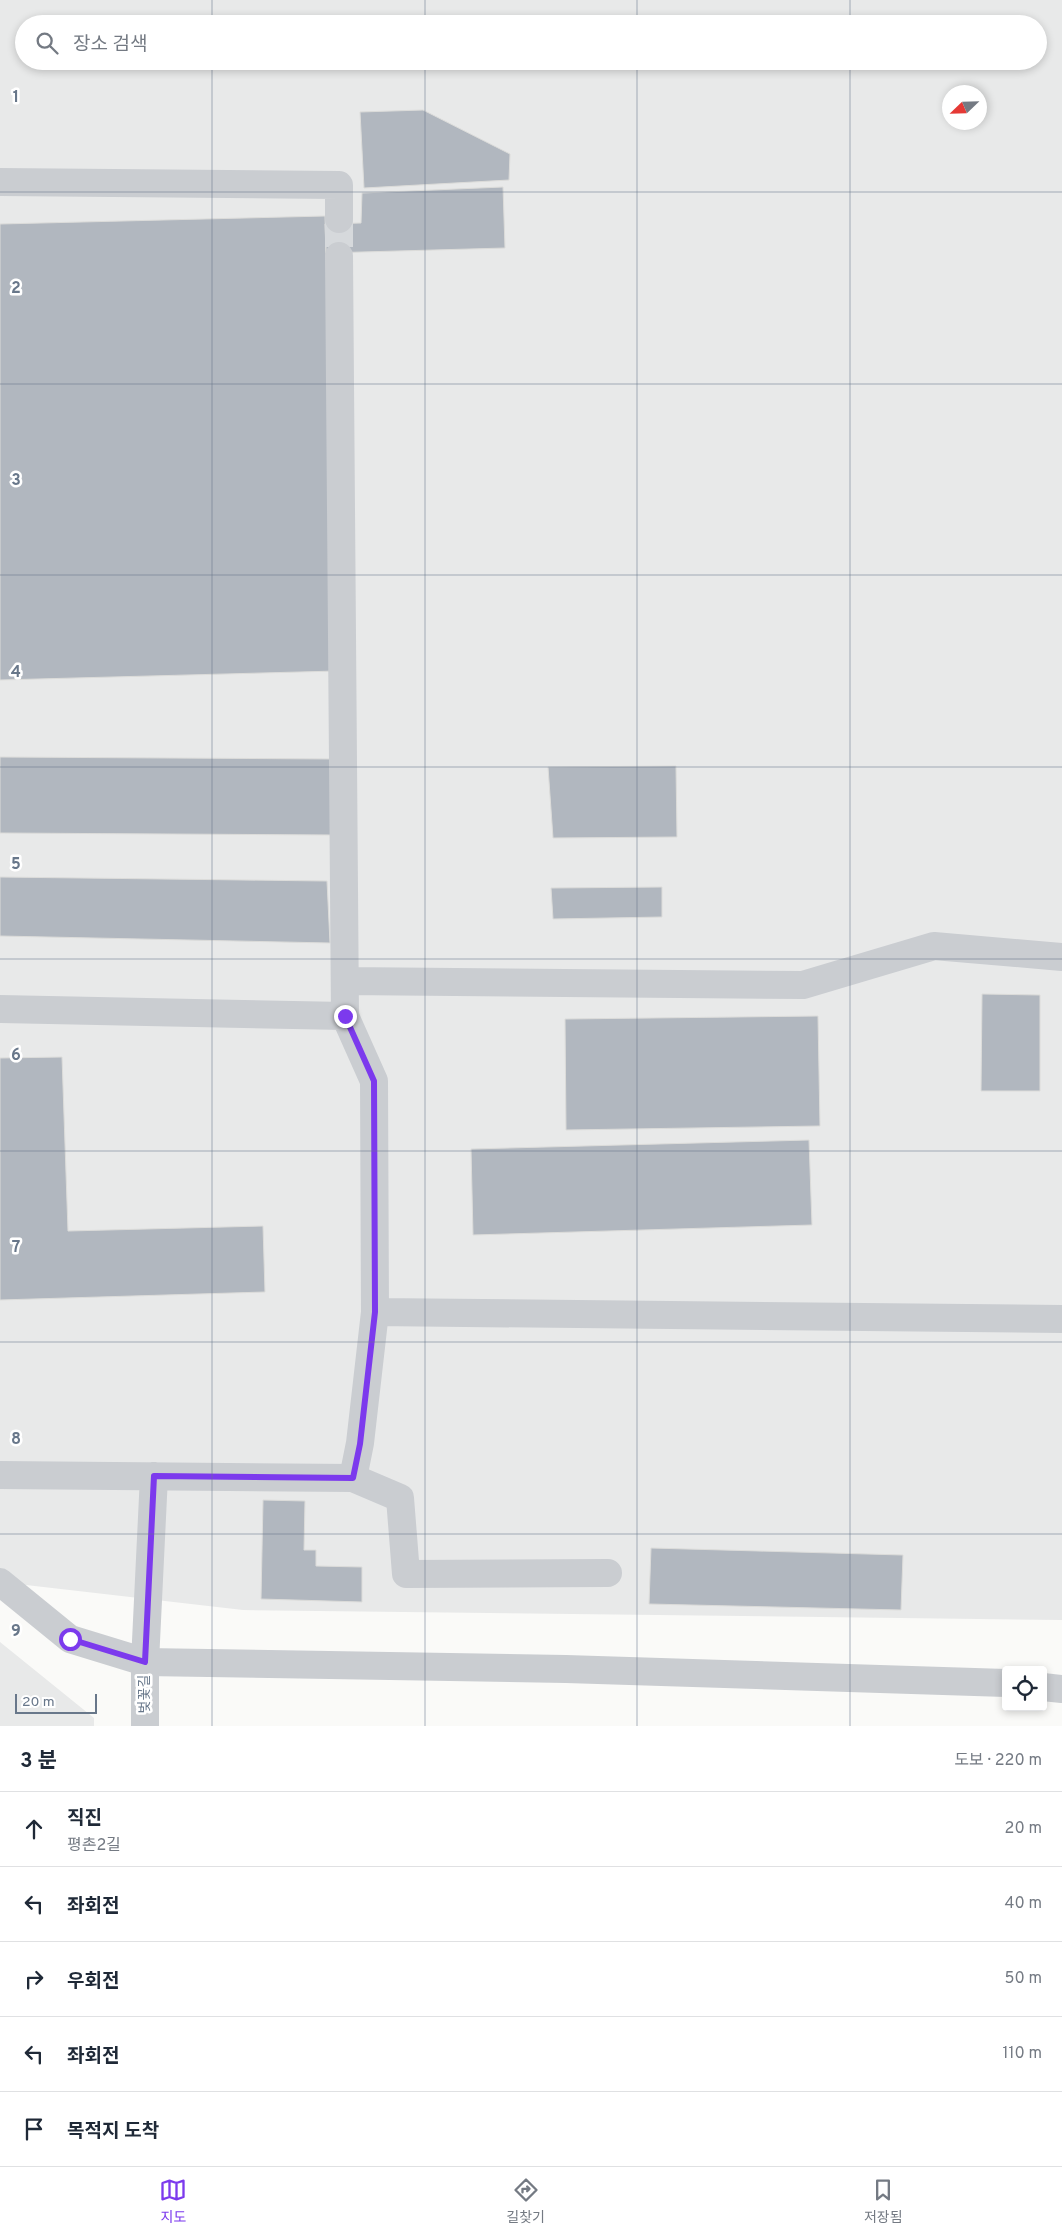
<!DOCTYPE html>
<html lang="ko">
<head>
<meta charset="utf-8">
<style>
  :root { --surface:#fff; --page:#f2f2f3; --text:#1f2937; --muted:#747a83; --line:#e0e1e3; --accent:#7c3aed }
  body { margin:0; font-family:Overpass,"Noto Sans KR",sans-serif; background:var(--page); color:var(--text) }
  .controls { position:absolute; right:15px; bottom:15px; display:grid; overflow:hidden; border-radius:5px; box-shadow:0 2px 8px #0003 }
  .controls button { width:45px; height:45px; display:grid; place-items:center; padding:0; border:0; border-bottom:1px solid var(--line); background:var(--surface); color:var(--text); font:25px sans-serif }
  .compass { position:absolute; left:942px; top:85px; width:45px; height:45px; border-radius:50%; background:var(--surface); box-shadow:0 2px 8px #0003; rotate:247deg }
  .scale { position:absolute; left:15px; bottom:12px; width:82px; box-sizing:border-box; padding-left:5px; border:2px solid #68778a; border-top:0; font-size:14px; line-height:18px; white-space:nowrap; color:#68778a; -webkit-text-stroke:4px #fff; paint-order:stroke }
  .stop { position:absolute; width:15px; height:15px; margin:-11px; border:4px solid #7c3aed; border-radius:50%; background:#fff }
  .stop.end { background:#7c3aed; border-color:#fff; box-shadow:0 1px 5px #0008 }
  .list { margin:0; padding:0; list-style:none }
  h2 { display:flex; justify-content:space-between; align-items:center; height:65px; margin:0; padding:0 20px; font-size:21px }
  h2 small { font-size:16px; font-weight:400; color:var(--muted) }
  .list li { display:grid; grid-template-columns:32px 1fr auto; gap:15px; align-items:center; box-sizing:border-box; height:75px; padding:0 20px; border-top:1px solid var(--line) }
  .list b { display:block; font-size:19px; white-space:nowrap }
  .list p { margin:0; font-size:16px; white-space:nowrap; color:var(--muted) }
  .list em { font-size:16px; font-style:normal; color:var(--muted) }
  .icon { flex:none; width:28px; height:28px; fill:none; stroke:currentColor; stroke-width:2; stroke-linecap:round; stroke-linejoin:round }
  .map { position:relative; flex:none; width:1062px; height:1726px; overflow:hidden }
  .search { position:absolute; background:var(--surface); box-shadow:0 2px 8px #0003; left:15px; right:15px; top:15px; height:55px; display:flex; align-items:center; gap:12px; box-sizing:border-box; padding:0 18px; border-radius:28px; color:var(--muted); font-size:19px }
  .sheet { height:440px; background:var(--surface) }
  nav { display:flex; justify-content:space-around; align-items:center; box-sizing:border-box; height:70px; border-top:1px solid var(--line); background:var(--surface); font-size:14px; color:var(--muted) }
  nav a { display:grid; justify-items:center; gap:2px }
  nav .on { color:var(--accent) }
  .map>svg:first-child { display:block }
  .built { fill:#e8e9e9; fill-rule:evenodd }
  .building { fill:#b1b7bf; stroke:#dcdcda }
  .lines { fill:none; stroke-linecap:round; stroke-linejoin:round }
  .minor-tunnel { stroke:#d6d9dc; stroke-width:28; stroke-dasharray:28 14; stroke-linecap:butt }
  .minor { stroke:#cacdd1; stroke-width:28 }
  .route { stroke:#7c3aed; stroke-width:6 }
  .grid { fill:none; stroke:#68778a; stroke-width:1; stroke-opacity:0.55 }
  .labels { text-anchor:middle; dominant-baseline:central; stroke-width:5; stroke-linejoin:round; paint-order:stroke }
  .street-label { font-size:14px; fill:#68778a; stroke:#fff }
  .grid-label { font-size:16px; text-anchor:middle; font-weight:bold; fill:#68778a; stroke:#fff; stroke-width:5; stroke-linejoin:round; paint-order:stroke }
</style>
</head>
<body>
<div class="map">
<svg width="1062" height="1726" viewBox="0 0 1062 1726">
  <rect width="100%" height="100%" fill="#fafaf8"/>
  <path class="built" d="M0 0H1062V1620L243 1610 0 1582ZM24 24H1038V61H24ZM950 92H980V122H950Z
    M0 1642 94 1718V1726H0Z"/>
  <path class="building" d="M423 110 510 154 509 180 364 188 360 112Z
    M503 187 505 248 326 253 325 224 361 223 362 193Z
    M325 216 337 671 0 680V224Z
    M0 757 335 759 334 835 0 833Z
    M676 766 677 837 553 838 548 767Z
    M0 877 327 881 330 943 0 936Z
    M662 887V917L553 919 551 888Z
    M982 994 1040 995V1091H981Z
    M818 1016 820 1126 566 1130 565 1019Z
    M62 1057 68 1231 263 1226 265 1292 0 1300V1058Z
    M809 1140 812 1225 473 1235 471 1149Z
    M263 1500 305 1501 304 1550H316V1566L362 1567V1602L261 1599Z
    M651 1548 903 1555 901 1610 649 1604Z"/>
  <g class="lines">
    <path class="minor-tunnel" d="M339 219V256"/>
    <path class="minor" d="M0 182 339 185V219
      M339 256 345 1016 374 1081 375 1312 360 1443 353 1478
      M345 981 803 985 934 946 1062 957
      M0 1009 345 1016
      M375 1312 1062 1319
      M0 1475 353 1478 400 1498 406 1574 608 1573
      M0 1582 70 1639 145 1662 566 1669 1006 1683
      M1043 1687 1062 1689
      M145 1726V1662L154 1476"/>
  </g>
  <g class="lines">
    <path class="route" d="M70 1639 145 1662 154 1476 353 1478 360 1444 375 1312 374 1081 345 1016"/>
  </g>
  <path class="grid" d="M212 0V24M425 0V24M637 0V24M850 0V24M212 61V1726M425 61V1726M637 61V1726M850 61V1726M0 192H1062M0 384H1062M0 575H1062M0 767H1062M0 959H1062M0 1151H1062M0 1342H1062M0 1534H1062"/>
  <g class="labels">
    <g class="street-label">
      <text transform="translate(145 1694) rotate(-90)">벚꽃길</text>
    </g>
  </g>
  <g class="grid-label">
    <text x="16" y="102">1</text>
    <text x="16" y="293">2</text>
    <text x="16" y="485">3</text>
    <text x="16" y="677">4</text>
    <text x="16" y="869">5</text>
    <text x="16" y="1060">6</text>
    <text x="16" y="1252">7</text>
    <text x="16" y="1444">8</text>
    <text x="16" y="1636">9</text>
  </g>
</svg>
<div class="controls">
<button><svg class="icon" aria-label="locate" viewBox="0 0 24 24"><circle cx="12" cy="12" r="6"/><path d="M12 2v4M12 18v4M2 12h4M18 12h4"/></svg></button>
</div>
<svg class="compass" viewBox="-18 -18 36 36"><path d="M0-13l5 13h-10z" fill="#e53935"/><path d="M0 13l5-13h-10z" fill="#747a83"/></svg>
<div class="scale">20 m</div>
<div class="stop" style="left:70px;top:1639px"></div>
<div class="stop end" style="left:345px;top:1016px"></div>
<div class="search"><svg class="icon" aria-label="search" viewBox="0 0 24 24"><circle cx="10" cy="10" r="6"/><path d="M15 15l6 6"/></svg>장소 검색</div>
</div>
<section class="sheet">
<h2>3 분<small>도보 · 220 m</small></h2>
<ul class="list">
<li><svg class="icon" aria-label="ahead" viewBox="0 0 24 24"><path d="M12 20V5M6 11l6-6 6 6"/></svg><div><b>직진</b><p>평촌2길</p></div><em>20 m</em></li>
<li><svg class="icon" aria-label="left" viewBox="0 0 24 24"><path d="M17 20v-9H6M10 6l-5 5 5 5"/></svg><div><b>좌회전</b></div><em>40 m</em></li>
<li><svg class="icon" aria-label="right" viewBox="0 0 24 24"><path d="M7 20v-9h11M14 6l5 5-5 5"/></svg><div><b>우회전</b></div><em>50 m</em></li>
<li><svg class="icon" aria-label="left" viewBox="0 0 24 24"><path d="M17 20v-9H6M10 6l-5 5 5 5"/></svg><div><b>좌회전</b></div><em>110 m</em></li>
<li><svg class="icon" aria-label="arrive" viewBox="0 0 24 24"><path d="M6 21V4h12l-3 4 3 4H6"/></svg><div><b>목적지 도착</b></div></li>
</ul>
</section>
<nav>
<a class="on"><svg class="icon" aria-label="map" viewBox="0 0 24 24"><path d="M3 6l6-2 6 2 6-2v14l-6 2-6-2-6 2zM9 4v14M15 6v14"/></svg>지도</a>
<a><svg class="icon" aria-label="directions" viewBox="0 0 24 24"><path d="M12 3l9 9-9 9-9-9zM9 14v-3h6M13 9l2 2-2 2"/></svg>길찾기</a>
<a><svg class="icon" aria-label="saved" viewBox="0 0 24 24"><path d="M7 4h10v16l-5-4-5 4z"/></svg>저장됨</a>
</nav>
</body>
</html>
